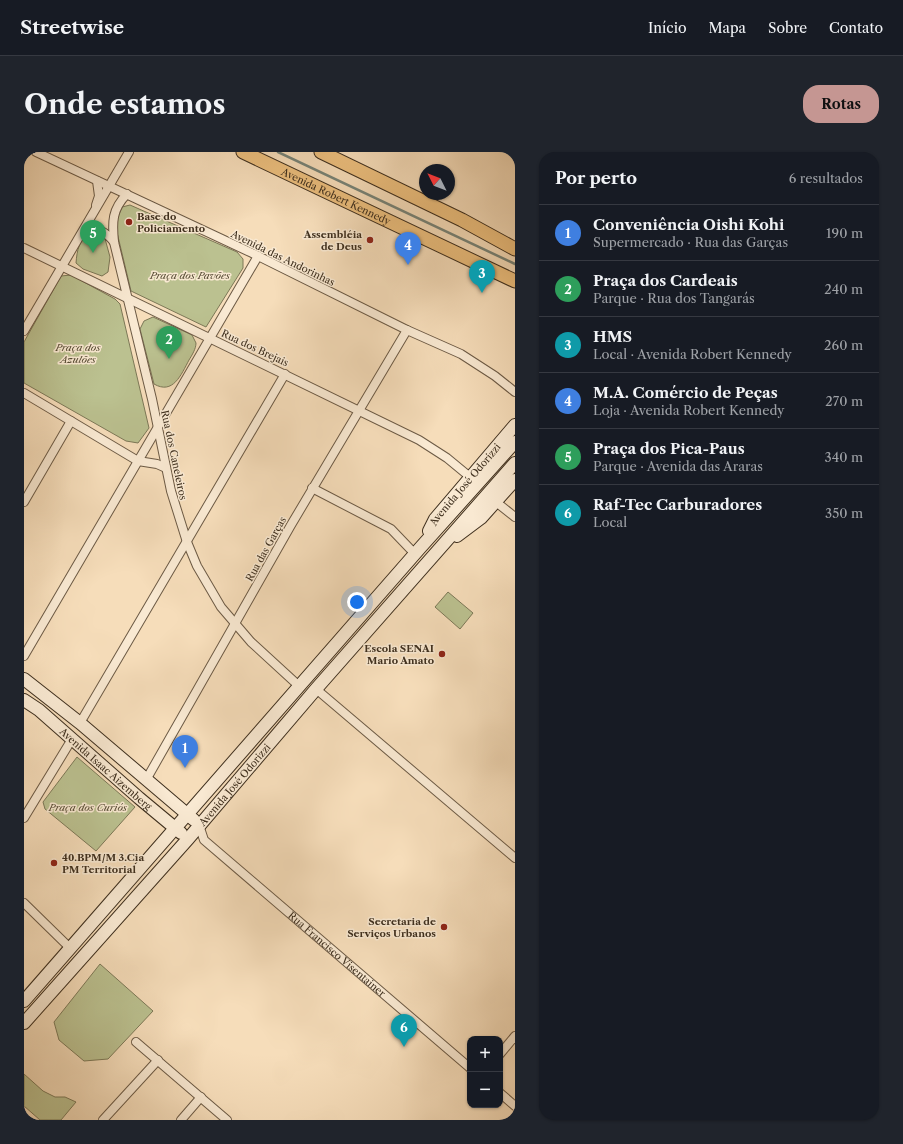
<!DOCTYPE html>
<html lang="pt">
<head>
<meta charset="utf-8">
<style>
  :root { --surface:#171b24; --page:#20242c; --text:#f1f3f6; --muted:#9ea1a6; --line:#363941; --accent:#c59692 }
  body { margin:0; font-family:"Libre Caslon Text",serif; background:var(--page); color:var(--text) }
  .controls { position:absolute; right:12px; bottom:12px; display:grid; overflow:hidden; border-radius:8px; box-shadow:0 1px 3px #0004 }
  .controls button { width:36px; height:36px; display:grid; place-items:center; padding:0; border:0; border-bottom:1px solid var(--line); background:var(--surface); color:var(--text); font:20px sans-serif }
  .compass { position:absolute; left:395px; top:12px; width:36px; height:36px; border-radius:50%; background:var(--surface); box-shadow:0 1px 3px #0004; rotate:312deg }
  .you { position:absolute; left:333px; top:450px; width:14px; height:14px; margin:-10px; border:3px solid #fff; border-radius:50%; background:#1a73e8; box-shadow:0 0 0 6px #1a73e833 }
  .badge { display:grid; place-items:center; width:26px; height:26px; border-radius:50%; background:var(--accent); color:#fff; font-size:13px; font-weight:700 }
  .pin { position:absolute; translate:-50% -33px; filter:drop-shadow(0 1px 2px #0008) }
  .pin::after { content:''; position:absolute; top:21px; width:14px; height:12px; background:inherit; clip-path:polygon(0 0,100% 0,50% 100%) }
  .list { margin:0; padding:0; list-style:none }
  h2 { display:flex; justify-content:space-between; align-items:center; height:52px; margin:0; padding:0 16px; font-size:17px }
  h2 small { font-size:13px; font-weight:400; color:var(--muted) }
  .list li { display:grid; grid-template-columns:26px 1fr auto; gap:12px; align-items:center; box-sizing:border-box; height:56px; padding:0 16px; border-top:1px solid var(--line) }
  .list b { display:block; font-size:15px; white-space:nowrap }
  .list p { margin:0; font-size:13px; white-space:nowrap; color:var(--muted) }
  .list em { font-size:13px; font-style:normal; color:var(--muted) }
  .map { position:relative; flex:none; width:491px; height:968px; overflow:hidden; border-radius:16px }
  header { display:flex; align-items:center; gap:24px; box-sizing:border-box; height:56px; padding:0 20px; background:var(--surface); border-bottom:1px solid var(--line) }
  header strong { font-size:19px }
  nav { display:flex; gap:22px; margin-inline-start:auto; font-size:14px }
  .intro { display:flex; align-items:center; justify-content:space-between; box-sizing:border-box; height:96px; padding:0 24px }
  h1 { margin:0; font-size:28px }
  .button { padding:10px 18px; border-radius:16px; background:var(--accent); color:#111; font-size:14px; font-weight:700 }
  main { display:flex; gap:24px; padding:0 24px }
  aside { flex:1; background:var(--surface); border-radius:16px; box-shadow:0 1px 3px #0004 }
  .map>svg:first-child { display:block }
  .green { fill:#bbc190; stroke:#7c7857 }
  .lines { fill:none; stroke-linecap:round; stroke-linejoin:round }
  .stream { stroke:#778377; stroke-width:2.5 }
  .street-casing { stroke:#6c5a45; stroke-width:10 }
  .secondary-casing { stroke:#3e2f1e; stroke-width:14 }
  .primary-casing { stroke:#3e2f1e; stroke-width:15 }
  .street { stroke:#f9e9d2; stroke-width:8 }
  .secondary { stroke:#f9e9d2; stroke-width:12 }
  .primary { stroke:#ebbe7d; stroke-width:13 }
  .poi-dot { fill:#8f2418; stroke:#f9e9d2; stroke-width:1.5 }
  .labels { text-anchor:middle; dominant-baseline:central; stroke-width:3; stroke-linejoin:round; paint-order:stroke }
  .street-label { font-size:10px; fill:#3e2f1e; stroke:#f9e9d2 }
  .poi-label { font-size:10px; font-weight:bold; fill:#3e2f1e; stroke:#f9e9d2; text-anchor:end }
  .park-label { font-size:10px; font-style:italic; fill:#574c35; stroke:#f9e9d2 }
</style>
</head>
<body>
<header>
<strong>Streetwise</strong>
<nav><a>Início</a><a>Mapa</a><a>Sobre</a><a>Contato</a></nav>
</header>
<div class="intro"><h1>Onde estamos</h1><a class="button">Rotas</a></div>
<main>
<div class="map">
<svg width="491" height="968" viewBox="0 0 491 968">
  <rect width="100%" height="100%" fill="#f6ddba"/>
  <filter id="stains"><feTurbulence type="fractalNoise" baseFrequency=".005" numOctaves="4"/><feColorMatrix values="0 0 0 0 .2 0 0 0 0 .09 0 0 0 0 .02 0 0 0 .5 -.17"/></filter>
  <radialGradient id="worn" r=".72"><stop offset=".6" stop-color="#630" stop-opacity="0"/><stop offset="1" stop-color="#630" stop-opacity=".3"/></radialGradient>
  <path class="green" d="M106 53 213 100 219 107V116L182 175 107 139 91 72 98 55Z
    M66 80 80 83 86 105 84 120 78 124 59 117 52 111C53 98 55 88 66 80Z
    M47 123 91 147 96 152 125 276 114 291 102 289 0 231V190L37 124Z
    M129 165 168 183 172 191C172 197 168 203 165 208 157 223 149 243 130 232L116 177 120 169Z
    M424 440 449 461 436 477 411 455Z
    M53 605 111 655 72 699 21 657 19 650Z
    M76 812 129 859 84 907 60 909 35 888 30 870Z
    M0 922 19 939 31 945H41L52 950 37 968H16L0 954Z"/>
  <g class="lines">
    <path class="stream" d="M254 0 491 112"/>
    <defs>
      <g id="street">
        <path d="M12 0 228 101 383 178 437 202 471 224 491 240"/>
        <path d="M103 42C88 57 88 70 90 90L128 247 147 339 163 390 173 414 197 455 227 490 275 534"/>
        <path d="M72 53 75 44 73 29"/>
        <path d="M60 79C74 75 81 79 90 90"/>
        <path d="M0 96 395 288 423 306 446 325"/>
        <path d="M0 179 105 0"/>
        <path d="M0 241 114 309 133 312 142 316"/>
        <path d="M288 336 367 377 391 402"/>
        <path d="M0 350 47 269"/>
        <path d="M472 350 491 365"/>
        <path d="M0 504 234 104"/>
        <path d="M292 537 491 706"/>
        <path d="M56 571 261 222"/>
        <path d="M122 628 267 373 383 178"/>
        <path d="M0 666 48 587"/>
        <path id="s1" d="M175 673 180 688 446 916"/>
        <path d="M0 751 47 797"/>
        <path d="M112 890 203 968"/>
        <path d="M476 902 491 884"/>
        <path d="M476 941 491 954"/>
        <path d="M79 968 134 908"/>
        <path d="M157 968 177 945"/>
      </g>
      <g id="secondary">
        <path id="s2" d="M405 379 411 367 491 273"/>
        <path d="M433 384 457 366 491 328"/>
        <path d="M0 527 56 571 170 668"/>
        <path id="s3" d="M0 548 15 558 115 646 157 681"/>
        <path d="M0 849 396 396 491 290"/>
        <path id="s4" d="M0 871 164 687 292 537 491 311"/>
      </g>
      <g id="primary">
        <path id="s5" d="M219 0 491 129"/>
        <path d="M297 0 438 68 491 97"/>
      </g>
    </defs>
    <use href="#street" class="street-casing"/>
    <use href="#secondary" class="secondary-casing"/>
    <use href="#primary" class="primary-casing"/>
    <use href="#street" class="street"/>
    <use href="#secondary" class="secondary"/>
    <use href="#primary" class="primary"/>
  </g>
  <g class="poi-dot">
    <circle cx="105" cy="70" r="4"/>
    <circle cx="346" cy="88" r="4"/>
    <circle cx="418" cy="502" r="4"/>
    <circle cx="30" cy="711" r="4"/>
    <circle cx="420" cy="775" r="4"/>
  </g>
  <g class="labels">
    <g class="street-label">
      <text stroke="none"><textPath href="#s5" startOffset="103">Avenida Robert Kennedy</textPath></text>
      <text transform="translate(259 106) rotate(26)">Avenida das Andorinhas</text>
      <text transform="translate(231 196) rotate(25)">Rua dos Brejais</text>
      <text transform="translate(150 303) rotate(78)">Rua dos Caneleiros</text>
      <text stroke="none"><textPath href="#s2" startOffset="59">Avenida José Odorizzi</textPath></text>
      <text transform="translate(242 397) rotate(-61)">Rua das Garças</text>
      <text stroke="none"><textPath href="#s3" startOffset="107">Avenida Isaac Aizemberg</textPath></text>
      <text stroke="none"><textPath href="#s4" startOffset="318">Avenida José Odorizzi</textPath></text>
      <text stroke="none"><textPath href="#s1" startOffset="191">Rua Francisco Visentainer</textPath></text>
    </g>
    <g class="poi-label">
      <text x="113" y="64" text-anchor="start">Base do<tspan x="113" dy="12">Policiamento</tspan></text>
      <text x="338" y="82">Assembléia<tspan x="338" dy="12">de Deus</tspan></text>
      <text x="410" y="496">Escola SENAI<tspan x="410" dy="12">Mario Amato</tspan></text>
      <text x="38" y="705" text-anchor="start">40.BPM/M 3.Cia<tspan x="38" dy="12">PM Territorial</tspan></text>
      <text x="412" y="769">Secretaria de<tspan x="412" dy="12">Serviços Urbanos</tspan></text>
    </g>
    <g class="park-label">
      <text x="166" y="123">Praça dos Pavões</text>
      <text x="54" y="195">Praça dos<tspan x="54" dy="12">Azulões</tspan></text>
      <text x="64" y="655">Praça dos Curiós</text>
    </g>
  </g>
  <rect width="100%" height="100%" filter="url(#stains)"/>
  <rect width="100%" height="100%" fill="url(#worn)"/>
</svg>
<div class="controls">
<button>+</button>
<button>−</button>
</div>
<svg class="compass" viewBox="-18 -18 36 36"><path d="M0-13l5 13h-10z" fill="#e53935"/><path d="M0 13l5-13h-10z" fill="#9ea1a6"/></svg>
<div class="you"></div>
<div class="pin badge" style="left:161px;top:616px;background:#3f7fe0">1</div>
<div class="pin badge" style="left:145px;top:207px;background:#2e9e5b">2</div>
<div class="pin badge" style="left:458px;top:141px;background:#0f9aa8">3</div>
<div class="pin badge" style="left:384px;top:113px;background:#3f7fe0">4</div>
<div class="pin badge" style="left:69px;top:101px;background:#2e9e5b">5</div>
<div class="pin badge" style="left:380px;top:895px;background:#0f9aa8">6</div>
</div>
<aside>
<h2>Por perto<small>6 resultados</small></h2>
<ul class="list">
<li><span class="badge" style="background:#3f7fe0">1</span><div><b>Conveniência Oishi Kohi</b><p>Supermercado · Rua das Garças</p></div><em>190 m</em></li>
<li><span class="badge" style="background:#2e9e5b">2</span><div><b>Praça dos Cardeais</b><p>Parque · Rua dos Tangarás</p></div><em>240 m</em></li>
<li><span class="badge" style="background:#0f9aa8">3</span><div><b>HMS</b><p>Local · Avenida Robert Kennedy</p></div><em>260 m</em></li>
<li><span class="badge" style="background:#3f7fe0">4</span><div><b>M.A. Comércio de Peças</b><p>Loja · Avenida Robert Kennedy</p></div><em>270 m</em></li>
<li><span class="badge" style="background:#2e9e5b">5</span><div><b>Praça dos Pica-Paus</b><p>Parque · Avenida das Araras</p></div><em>340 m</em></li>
<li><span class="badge" style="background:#0f9aa8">6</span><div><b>Raf-Tec Carburadores</b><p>Local</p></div><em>350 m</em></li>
</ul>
</aside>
</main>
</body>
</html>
